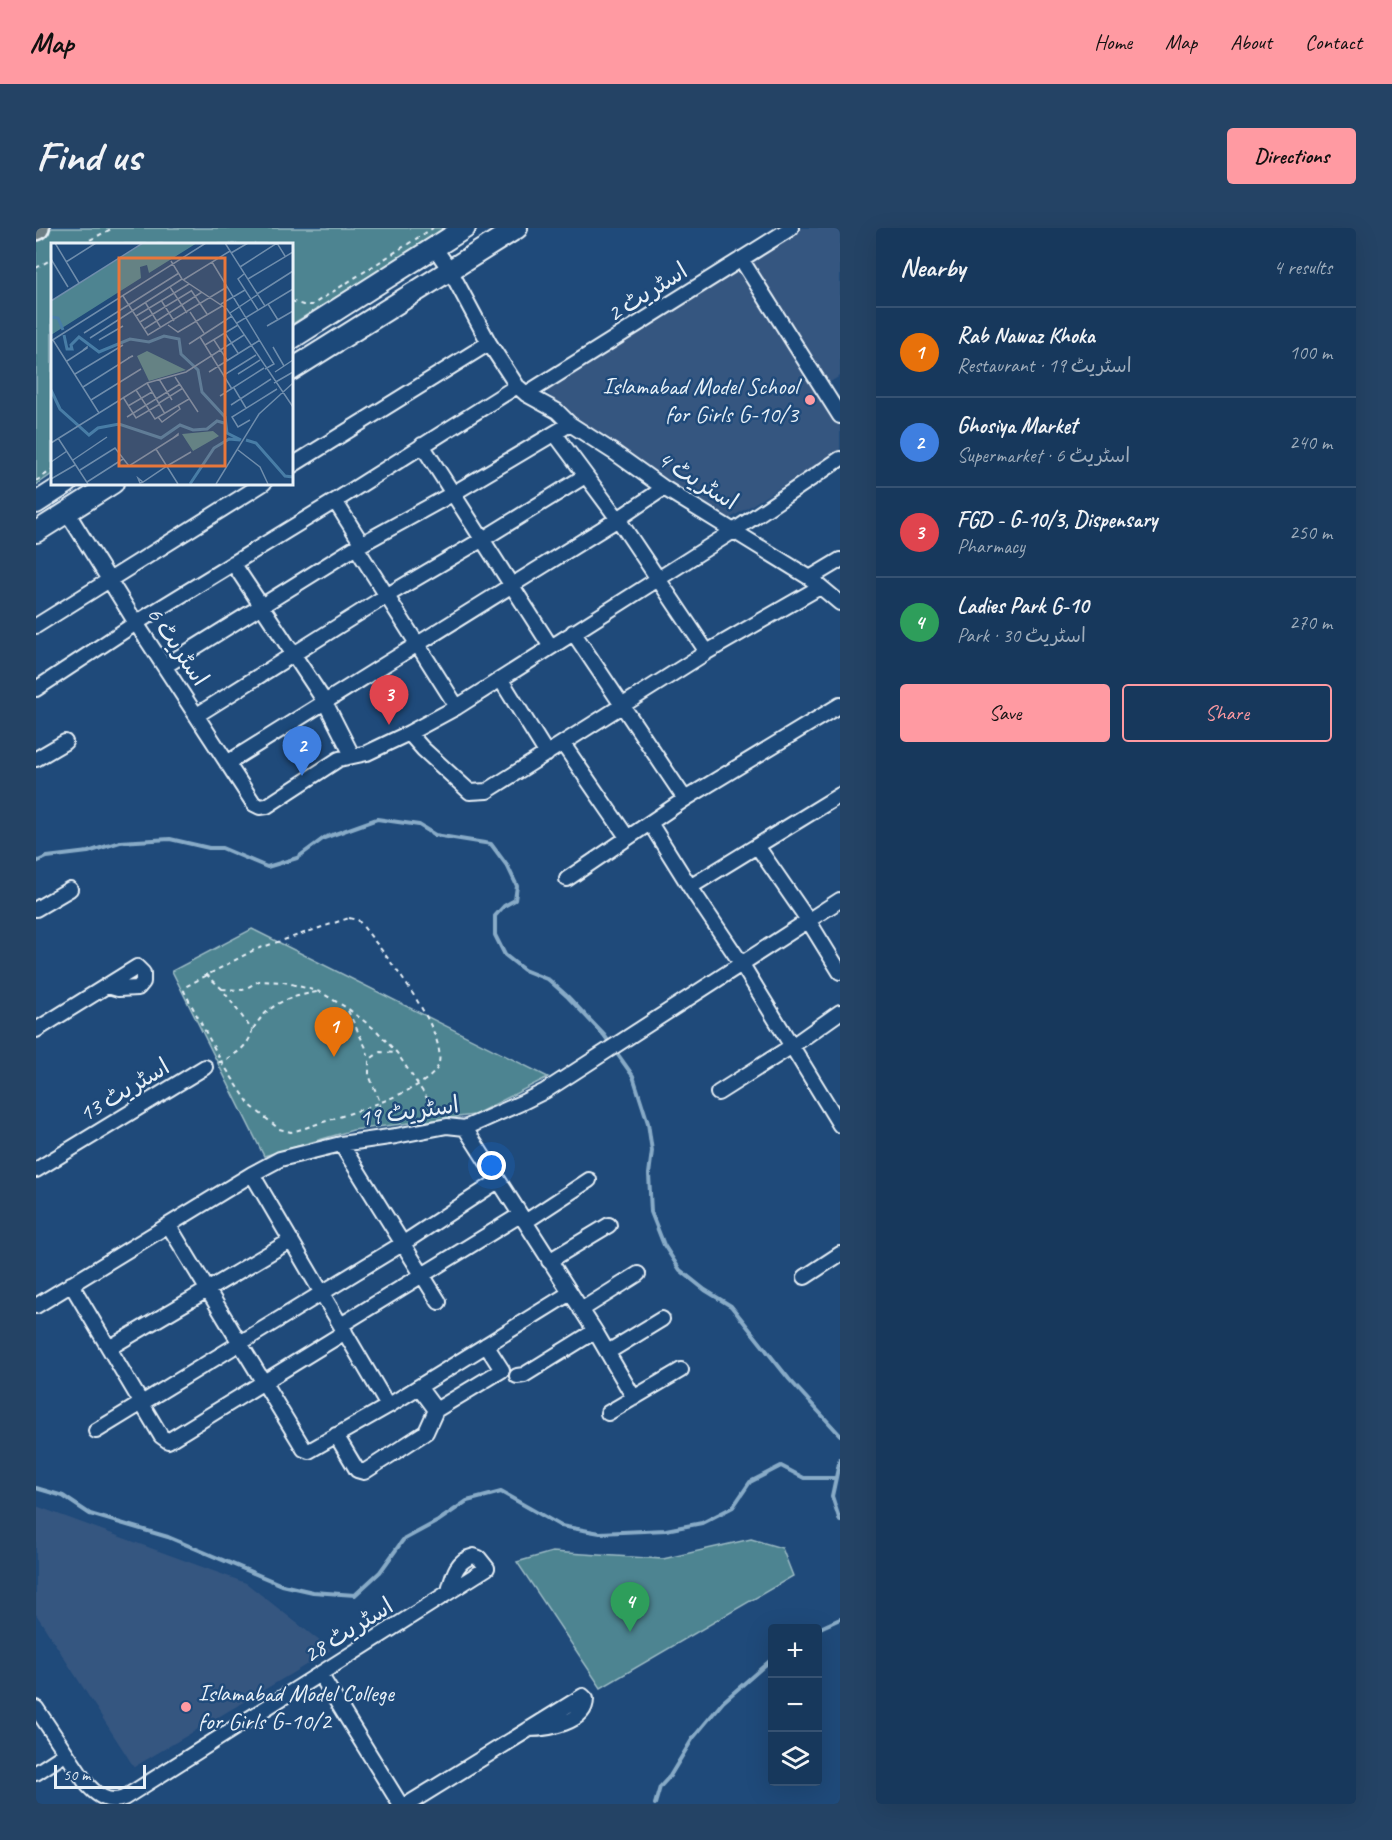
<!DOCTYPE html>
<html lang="en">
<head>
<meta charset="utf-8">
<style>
  :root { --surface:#17385c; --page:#244365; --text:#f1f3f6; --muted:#9eacbb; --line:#365272; --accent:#ff9aa2 }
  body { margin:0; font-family:Caveat,"Playpen Sans Arabic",sans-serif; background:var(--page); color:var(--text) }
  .controls { position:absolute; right:18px; bottom:18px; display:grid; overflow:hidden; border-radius:6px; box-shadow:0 6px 24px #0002 }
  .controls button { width:54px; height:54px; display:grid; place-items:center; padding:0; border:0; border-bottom:2px solid var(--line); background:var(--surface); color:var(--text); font:30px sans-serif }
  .scale { position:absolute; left:18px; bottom:15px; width:92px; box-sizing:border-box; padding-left:6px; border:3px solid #e8f1f8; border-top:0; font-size:16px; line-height:21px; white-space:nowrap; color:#e8f1f8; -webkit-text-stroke:4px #1f4a7a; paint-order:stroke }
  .you { position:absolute; left:456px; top:938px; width:21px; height:21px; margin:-15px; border:4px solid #fff; border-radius:50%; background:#1a73e8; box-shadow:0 0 0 9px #1a73e833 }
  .badge { display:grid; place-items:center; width:39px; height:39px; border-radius:50%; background:var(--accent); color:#fff; font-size:20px; font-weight:700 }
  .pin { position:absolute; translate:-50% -50px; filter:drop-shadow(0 2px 3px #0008) }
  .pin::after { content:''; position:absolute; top:32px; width:21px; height:18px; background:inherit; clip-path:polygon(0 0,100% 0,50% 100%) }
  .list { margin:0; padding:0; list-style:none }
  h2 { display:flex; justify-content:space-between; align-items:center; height:78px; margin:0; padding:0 24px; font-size:26px }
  h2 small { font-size:20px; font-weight:400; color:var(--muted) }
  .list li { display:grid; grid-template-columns:39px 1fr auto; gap:18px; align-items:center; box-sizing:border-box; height:90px; padding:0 24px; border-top:2px solid var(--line) }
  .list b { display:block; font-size:22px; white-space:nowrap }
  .list p { margin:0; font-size:20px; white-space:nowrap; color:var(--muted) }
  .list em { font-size:20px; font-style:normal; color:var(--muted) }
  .actions { display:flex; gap:12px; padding:18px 24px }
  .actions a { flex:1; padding:14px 0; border:2px solid var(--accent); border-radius:6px; text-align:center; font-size:21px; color:var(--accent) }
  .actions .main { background:var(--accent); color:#111 }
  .icon { flex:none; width:33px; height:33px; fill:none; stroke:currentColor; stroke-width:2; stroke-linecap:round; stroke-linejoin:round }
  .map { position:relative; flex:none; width:804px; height:1576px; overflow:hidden; border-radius:6px }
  header { display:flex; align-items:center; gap:36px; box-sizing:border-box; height:84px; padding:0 30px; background:var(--accent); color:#111 }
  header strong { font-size:28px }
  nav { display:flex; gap:33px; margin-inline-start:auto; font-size:21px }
  .intro { display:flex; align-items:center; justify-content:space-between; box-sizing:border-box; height:144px; padding:0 36px }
  h1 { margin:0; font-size:42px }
  .button { padding:15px 27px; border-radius:6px; background:var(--accent); color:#111; font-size:21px; font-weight:700 }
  main { display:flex; gap:36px; padding:0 36px }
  aside { flex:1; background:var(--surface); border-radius:6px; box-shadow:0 6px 24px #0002 }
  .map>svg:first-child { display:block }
  .built { fill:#365680 }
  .green { fill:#4e8491; stroke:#9bbac4; stroke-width:1.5 }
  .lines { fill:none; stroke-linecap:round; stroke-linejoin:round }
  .stream { stroke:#88abc7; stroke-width:4 }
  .street-casing { stroke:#e8f1f8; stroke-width:18 }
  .secondary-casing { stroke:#e8f1f8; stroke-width:24 }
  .primary-casing { stroke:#e8f1f8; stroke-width:26 }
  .path { stroke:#e8f1f8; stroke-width:2; stroke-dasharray:4.5 4.5; stroke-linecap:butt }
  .street { stroke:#1f4a7a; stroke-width:14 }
  .secondary { stroke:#1f4a7a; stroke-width:20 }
  .primary { stroke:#6d7d84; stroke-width:21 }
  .poi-dot { fill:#ff9aa2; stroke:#1f4a7a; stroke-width:2 }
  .labels { text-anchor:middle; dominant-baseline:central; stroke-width:5; stroke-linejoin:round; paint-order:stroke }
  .street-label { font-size:24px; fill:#e8f1f8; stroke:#1f4a7a }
  .poi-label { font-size:24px; fill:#e8f1f8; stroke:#1f4a7a; text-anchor:end }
  .inset-river { fill:none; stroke:#487da6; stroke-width:3 }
  .inset-road { fill:none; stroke:#6f8dac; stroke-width:1.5 }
  .view { fill:#e8773b; fill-opacity:0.15; stroke:#e8773b; stroke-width:3 }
  .inset-edge { fill:none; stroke:#e8f1f8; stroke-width:3 }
</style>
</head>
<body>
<header>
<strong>Map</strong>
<nav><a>Home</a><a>Map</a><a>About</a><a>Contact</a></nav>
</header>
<div class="intro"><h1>Find us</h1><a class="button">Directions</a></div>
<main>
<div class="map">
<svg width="804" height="1576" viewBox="0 0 804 1576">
  <rect width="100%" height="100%" fill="#1f4a7a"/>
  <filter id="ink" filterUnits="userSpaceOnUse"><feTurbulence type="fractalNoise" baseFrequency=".0167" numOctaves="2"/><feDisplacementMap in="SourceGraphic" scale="12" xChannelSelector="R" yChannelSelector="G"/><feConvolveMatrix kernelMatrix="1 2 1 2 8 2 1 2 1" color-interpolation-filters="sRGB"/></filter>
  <g filter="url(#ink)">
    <path class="built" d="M745 0H804V148L789 157 706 24Z
      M700 30 804 198V223L693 291 636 257 549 199 499 154Z
      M0 1278 210 1355 295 1422 98 1539 0 1386Z"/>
    <path class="green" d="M16 0H411L255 97V16H16V246L0 257V10Z
      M216 701 512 849 438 887 317 902 228 928 136 743Z
      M715 1311 746 1320 757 1348 565 1460 481 1334 516 1324 627 1331Z"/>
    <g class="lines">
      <path class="stream" d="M0 634 11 629 52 624 84 614 134 611 173 620H186L231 639 261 630 288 610 341 591 383 597 399 607 455 616 472 639 481 658 479 672 468 678 459 688V707L469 727 488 742 513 752 532 769 568 807 597 848 612 895 616 923 613 946 615 984 628 1017 644 1042 669 1062 695 1078 753 1151 804 1207
        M804 1231 796 1268 804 1293
        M0 1260 27 1268 54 1286 132 1309 246 1357 277 1364 319 1367 344 1344 367 1312 402 1293 431 1273 465 1264 525 1298 564 1305 630 1302 666 1295 697 1279 714 1254 745 1238 768 1250H800
        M782 1401 804 1391
        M619 1576 624 1559 634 1548 657 1510 687 1474 736 1431"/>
      <defs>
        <path id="street" d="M398 19 414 42 453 115 481 158 490 166 521 183 534 196 579 225 628 260 774 350 804 375
          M705 31 804 188
          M490 166 755 0
          M519 206 582 291 671 424
          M386 217 515 419
          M255 238 453 115
          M299 273 326 316
          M31 284 100 395 218 576 224 579 231 578 303 531 331 525 373 505 421 479 699 302 804 231
          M320 319 421 479
          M197 335 289 474 316 527
          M774 350 804 332
          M0 398 228 255
          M537 404 649 571
          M129 438 320 319 418 265 534 196
          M465 452 511 526
          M0 461 100 395 299 273 481 158
          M161 487 350 368 447 311 549 248
          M373 505 387 521 434 564 451 563 671 424 784 359
          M527 516 591 609
          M0 531 29 514
          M191 535 582 291 628 260
          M614 595 654 659 705 735 804 897
          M721 618 772 692 804 744
          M531 651 649 571 804 477
          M654 659 804 567
          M0 681 34 661
          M0 802 101 739 107 745V754L102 760 82 761 72 758
          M682 865 756 818 804 784
          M429 900 559 1103 598 1170
          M305 916 403 1074
          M0 942 169 839
          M216 946 352 1178
          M489 994 553 952
          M133 998 268 1221 273 1223 352 1178 534 1065
          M513 1033 573 997
          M769 1049 804 1026
          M35 1056 125 1208 132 1213 309 1104
          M0 1078 216 946 244 931 305 916 360 908 411 898 429 900 485 875 509 863 804 672
          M545 1082 602 1046
          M305 1097 484 987
          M73 1120 254 1013
          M572 1124 626 1091
          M481 1148 488 1147 559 1103
          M383 1159 400 1182
          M572 1185 645 1142
          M60 1203 366 1016 462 953
          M300 1207 321 1242 328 1244 390 1204 400 1182 466 1142 450 1117
          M284 1446 364 1576
          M0 1480 50 1555C60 1567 72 1576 88 1570L451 1340 443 1330 438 1328C420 1332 417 1348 413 1363
          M0 1545 29 1526
          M372 1576 547 1468 550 1471C550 1495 511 1501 493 1501"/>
        <path id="secondary" d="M255 111 429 0
          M255 142 481 0
          M0 275 31 255
          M0 304 77 255"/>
        <path id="primary" d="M0 1 2 0"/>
      </defs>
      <use href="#street" class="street-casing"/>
      <use href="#secondary" class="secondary-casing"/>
      <use href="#primary" class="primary-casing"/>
      <path class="path" d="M46 16 77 0
        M0 40 16 31
        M255 73 267 77H276L397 0
        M0 253 16 242
        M313 690 322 692C342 718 421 811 400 842 382 867 298 890 266 901L255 904 243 901 214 877 185 833 148 763 149 759 218 722Z
        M170 746 186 761 216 802C214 819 195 830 181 835
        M186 761 207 762 223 753 248 754 284 764 311 780 341 803 361 825 403 888
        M312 783 330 820 333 832
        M217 801C233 775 252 769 281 764
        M342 898 344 874 333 847V832L344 824 361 825"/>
      <use href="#street" class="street"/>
      <use href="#secondary" class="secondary"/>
      <use href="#primary" class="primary"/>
    </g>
  </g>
  <g class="poi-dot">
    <circle cx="774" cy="172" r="6"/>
    <circle cx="150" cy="1479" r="6"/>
  </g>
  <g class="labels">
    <g class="street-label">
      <text transform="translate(611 64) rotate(-32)">اسٹریٹ 2</text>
      <text transform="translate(662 252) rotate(32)">اسٹریٹ 4</text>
      <text transform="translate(142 418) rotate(56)">اسٹریٹ 6</text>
      <text transform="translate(88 862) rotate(-31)">اسٹریٹ 13</text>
      <text transform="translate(373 883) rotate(-8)">اسٹریٹ 19</text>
      <text transform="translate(312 1402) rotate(-32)">اسٹریٹ 28</text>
    </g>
    <g class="poi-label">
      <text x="762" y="158">Islamabad Model School<tspan x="762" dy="28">for Girls G-10/3</tspan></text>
      <text x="162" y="1465" text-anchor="start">Islamabad Model College<tspan x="162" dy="28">for Girls G-10/2</tspan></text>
    </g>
  </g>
  <g transform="translate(15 15)">
    <rect width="242" height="242" fill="#1f4a7a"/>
    <path d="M93 0H146L98 30 96 22 89 24 90 35 0 92V58ZM96 108 135 127 98 138 86 113ZM162 188 168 193 142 208 131 191Z" fill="#4e8491"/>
    <path class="inset-river" d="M0 74 7 75 12 87M13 92 16 106H21L20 102 28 94 48 109 79 96 98 99 113 93 128 96 130 111 147 127 151 149 174 174 176 190 190 197M0 147 9 166 38 192 47 185 68 181 110 195 129 182 142 187 156 186 166 178 173 180M195 197 205 200 234 233 242 234M139 241 163 205 178 196 189 197"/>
    <path class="inset-road" d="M4 0 28 40M174 0 214 63M180 10 197 0M0 16 17 44M120 18 131 36 176 66 242 164M15 19 45 0M161 19 223 121 214 126M189 24 226 0 234 13M193 31 187 36 207 67M197 36 242 9M132 37 179 8M119 44 136 70M140 47 156 71M206 51 242 28M72 53 97 92 176 44M110 57 123 78M0 58 92 0M94 59 110 85M170 61 194 47M217 61 227 77M139 69 153 90M179 70 206 52M85 73 138 41M89 79 140 48M186 80 242 46M221 80 216 83 242 68M117 82 127 89 171 63M93 86 151 49M33 90 128 30M174 90 187 110M149 94 181 146M39 95 131 36M2 97 48 170M48 97 72 83M163 97 176 117M0 98 155 0M138 101 181 73M154 102 187 82M222 104 233 123M16 118 36 105V104L32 107M158 129 209 97M224 129 242 117M24 131 72 102M187 131 209 117M173 132 205 112M124 134 147 169M108 136 121 157M96 140 114 171M223 140 242 129M32 144 81 113H82L77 115M183 145 195 165M85 147 104 176 138 156M169 153 213 125M72 154 85 175 109 161M40 157 90 126M108 160 132 145M180 162 220 136M77 163 101 149M76 174 129 141M107 174 111 179 129 166 127 162M199 177 187 184 181 174 226 146M7 195 37 241M0 200 96 140 135 129 193 92M105 206 127 241M187 207 209 224 217 241M22 217 56 194M0 219 16 208M29 227 64 205 78 223 127 192V191L122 195M0 236 24 222M36 239 72 216M92 239 87 235 89 240 92 239 116 223 140 209 133 213M165 241 208 171 242 140"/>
    <path class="view" d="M68 15H174V223H68Z"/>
    <rect width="242" height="242" class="inset-edge"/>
  </g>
</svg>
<div class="controls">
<button>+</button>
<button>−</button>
<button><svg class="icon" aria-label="layers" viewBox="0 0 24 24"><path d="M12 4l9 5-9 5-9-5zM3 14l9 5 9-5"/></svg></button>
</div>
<div class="scale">50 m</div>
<div class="you"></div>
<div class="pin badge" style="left:298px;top:829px;background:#e8710a">1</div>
<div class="pin badge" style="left:266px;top:548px;background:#3f7fe0">2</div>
<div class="pin badge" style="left:353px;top:497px;background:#e0444e">3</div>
<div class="pin badge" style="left:594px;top:1404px;background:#2e9e5b">4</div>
</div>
<aside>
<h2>Nearby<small>4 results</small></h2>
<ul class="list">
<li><span class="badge" style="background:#e8710a">1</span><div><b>Rab Nawaz Khoka</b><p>Restaurant · اسٹریٹ 19</p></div><em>100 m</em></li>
<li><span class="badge" style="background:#3f7fe0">2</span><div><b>Ghosiya Market</b><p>Supermarket · اسٹریٹ 6</p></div><em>240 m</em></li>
<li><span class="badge" style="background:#e0444e">3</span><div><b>FGD - G-10/3, Dispensary</b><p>Pharmacy</p></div><em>250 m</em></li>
<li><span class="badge" style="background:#2e9e5b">4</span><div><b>Ladies Park G-10</b><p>Park · اسٹریٹ 30</p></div><em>270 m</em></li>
</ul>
<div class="actions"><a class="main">Save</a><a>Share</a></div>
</aside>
</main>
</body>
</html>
